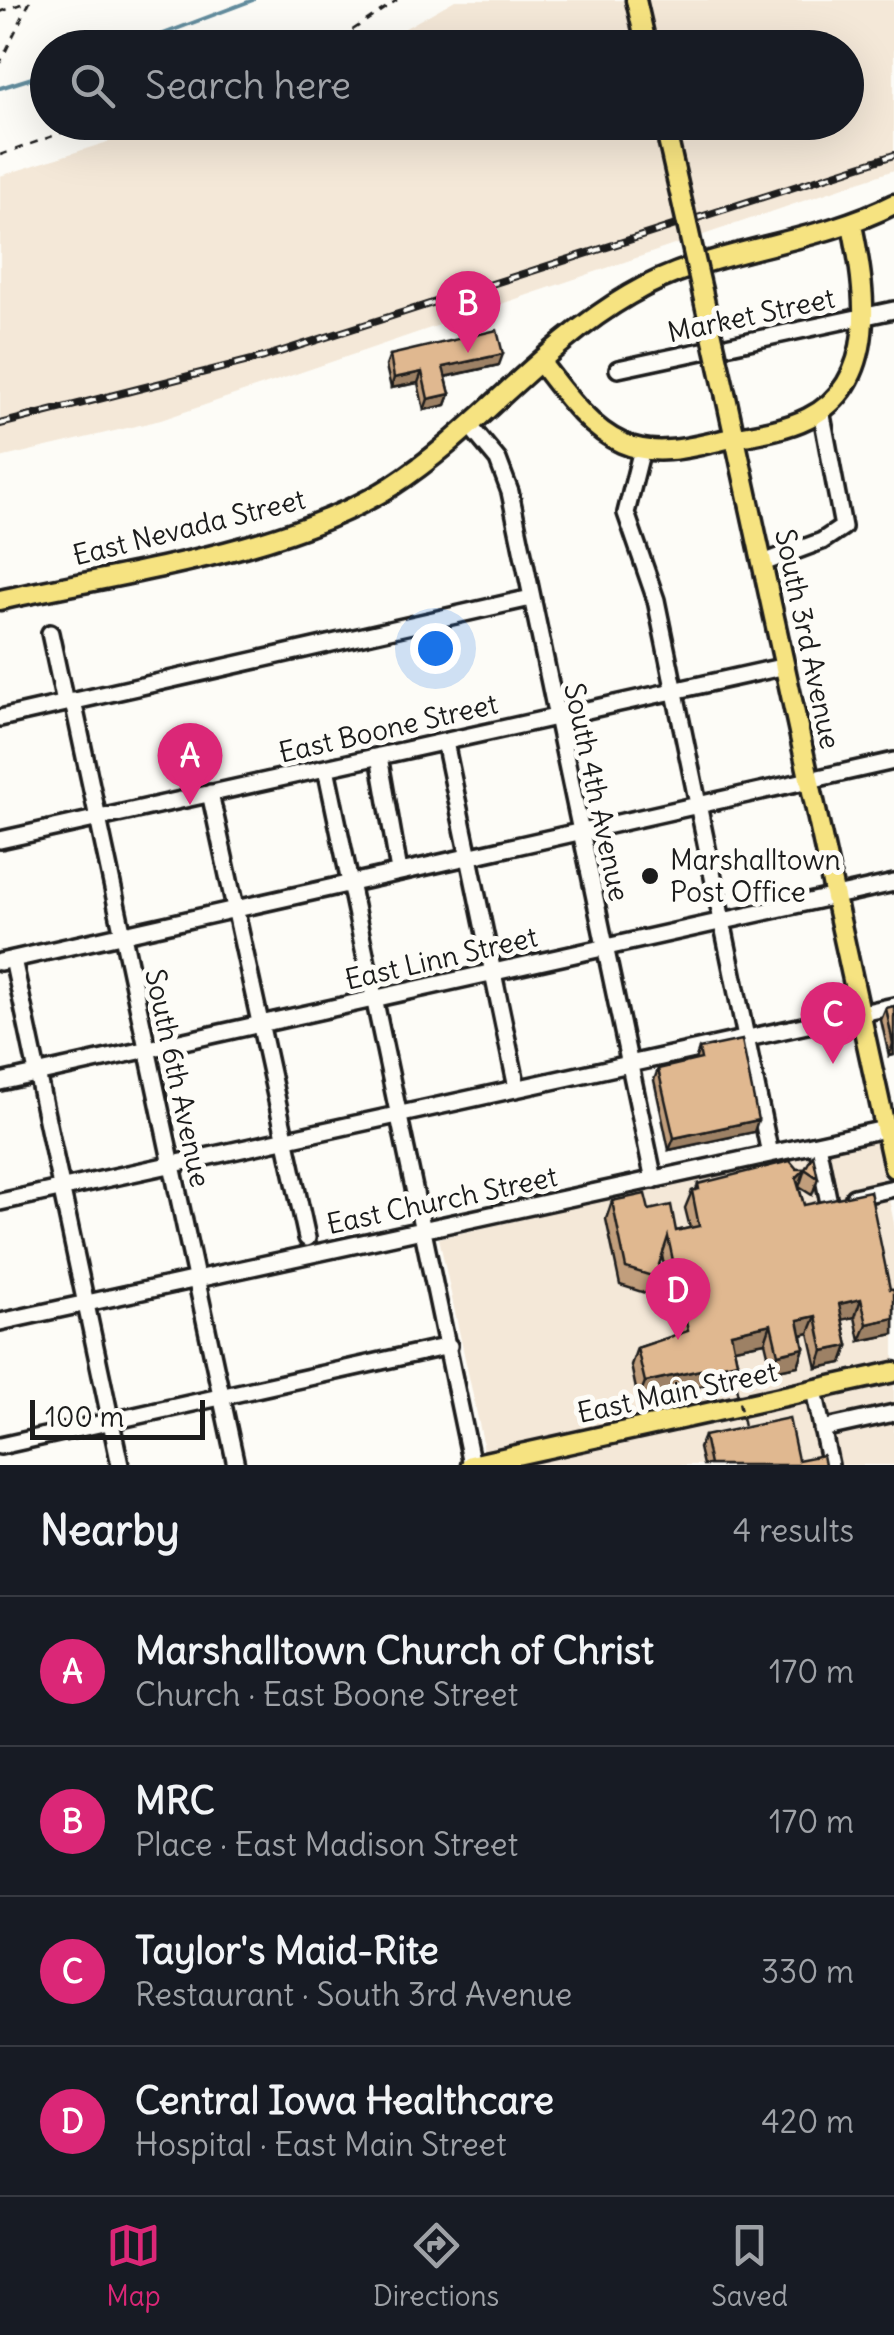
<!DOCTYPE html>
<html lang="en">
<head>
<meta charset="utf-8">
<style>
  :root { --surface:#171b24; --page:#20242c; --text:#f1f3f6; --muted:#9ea1a6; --line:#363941; --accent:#db2777 }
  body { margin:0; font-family:Delius,sans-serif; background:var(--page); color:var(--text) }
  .scale { position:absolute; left:30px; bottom:25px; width:175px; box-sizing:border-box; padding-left:10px; border:5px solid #1c1c1c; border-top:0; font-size:28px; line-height:35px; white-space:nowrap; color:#1c1c1c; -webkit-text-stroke:8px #fdfcf7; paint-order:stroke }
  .you { position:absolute; left:435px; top:648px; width:35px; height:35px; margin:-25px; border:8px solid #fff; border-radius:50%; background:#1a73e8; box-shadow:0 0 0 15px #1a73e833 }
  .badge { display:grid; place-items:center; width:65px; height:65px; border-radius:50%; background:var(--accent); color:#fff; font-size:32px; font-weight:700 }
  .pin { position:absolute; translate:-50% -82px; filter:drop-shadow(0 2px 5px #0008) }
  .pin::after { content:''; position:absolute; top:52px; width:35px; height:30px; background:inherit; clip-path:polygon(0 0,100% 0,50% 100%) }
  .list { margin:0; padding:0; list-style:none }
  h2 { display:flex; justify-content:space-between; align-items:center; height:130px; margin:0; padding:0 40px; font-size:42px }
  h2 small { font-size:32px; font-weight:400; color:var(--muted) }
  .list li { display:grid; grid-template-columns:65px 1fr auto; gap:30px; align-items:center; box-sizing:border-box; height:150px; padding:0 40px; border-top:2px solid var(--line) }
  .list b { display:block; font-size:38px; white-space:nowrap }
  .list p { margin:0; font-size:32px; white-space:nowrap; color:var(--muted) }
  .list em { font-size:32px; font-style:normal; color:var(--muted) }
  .icon { flex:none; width:55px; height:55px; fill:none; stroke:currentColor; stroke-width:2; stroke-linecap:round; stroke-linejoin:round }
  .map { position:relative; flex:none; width:894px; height:1465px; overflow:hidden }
  .search { position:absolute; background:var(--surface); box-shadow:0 10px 40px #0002; left:30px; right:30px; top:30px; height:110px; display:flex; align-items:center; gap:25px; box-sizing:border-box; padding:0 35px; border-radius:55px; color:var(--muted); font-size:38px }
  .sheet { height:730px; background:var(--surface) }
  nav { display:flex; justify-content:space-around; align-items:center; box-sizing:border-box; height:140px; border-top:2px solid var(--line); background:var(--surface); font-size:28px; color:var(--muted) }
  nav a { display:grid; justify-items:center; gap:5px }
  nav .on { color:var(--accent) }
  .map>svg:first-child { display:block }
  .built { fill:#f4e8d8 }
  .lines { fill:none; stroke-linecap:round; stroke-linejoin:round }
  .stream { stroke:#628c9d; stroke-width:4 }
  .minor-casing { stroke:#1c1c1c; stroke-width:22 }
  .major-casing { stroke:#1c1c1c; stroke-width:25 }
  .path { stroke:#1c1c1c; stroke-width:2.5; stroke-dasharray:8 8; stroke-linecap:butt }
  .minor { stroke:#fdfcf7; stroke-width:15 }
  .major { stroke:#f6e381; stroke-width:18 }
  .rail-casing { stroke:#1c1c1c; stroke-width:8 }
  .rail { stroke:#fdfcf7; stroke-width:4; stroke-dasharray:11; stroke-linecap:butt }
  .major-bridge-casing { stroke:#1c1c1c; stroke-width:25; stroke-linecap:butt }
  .path-bridge { stroke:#1c1c1c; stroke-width:2.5; stroke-dasharray:8 8; stroke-linecap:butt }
  .major-bridge { stroke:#f6e381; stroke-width:18 }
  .wall { fill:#c19e7c; stroke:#1c1c1c; stroke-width:2.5 }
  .shaded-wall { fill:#9d8165; stroke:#1c1c1c; stroke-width:2.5 }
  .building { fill:#e0b890; stroke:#1c1c1c; stroke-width:2.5 }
  .poi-dot { fill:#1c1c1c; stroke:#fdfcf7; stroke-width:4 }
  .labels { text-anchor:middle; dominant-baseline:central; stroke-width:10; stroke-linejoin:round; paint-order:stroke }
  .street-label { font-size:28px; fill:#1c1c1c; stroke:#fdfcf7 }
  .poi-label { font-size:28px; fill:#1c1c1c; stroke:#fdfcf7; text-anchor:start }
</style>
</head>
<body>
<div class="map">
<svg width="894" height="1465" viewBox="0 0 894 1465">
  <rect width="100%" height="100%" fill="#fdfcf7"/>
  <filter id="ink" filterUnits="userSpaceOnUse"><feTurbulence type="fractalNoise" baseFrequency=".01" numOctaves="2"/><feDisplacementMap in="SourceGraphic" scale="20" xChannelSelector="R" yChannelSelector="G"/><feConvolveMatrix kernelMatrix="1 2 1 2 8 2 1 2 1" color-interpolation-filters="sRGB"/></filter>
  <g filter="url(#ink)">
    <path class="built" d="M455 0H894V170L161 420 0 458V176L168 123 846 122V48L372 47Z
      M876 1138 894 1223V1465H484L483 1442 439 1238Z"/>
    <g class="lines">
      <path class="stream" d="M126 48 253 0
        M0 88 48 73"/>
      <defs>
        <path id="minor" d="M618 369 894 310
          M469 425 498 460 510 492 654 1180
          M642 449 626 513 656 600 770 1154
          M763 563 822 541 843 527 821 410
          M50 633 65 703
          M73 701 236 1465
          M0 718 531 598
          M445 742 517 1088
          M379 756 399 871
          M326 768 472 1465
          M210 793 307 1238
          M0 840 786 666
          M13 959 120 1465
          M0 962 894 761
          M0 1082 894 883
          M817 1144 829 1203
          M854 1197 894 1188
          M0 1202 894 1006
          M0 1322 894 1127
          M814 1390 830 1465
          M822 1429 894 1413
          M0 1446 449 1346"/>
        <path id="major" d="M636 0 647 48
          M541 363C563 391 588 428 622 443 656 458 692 447 727 439 754 434 784 430 808 418 881 382 865 288 852 225
          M726 397 894 1168
          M0 600C122 573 288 552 392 486 477 431 541 346 629 295 710 247 810 247 894 204
          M471 1465 894 1372"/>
      </defs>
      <use href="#minor" class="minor-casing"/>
      <use href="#major" class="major-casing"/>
      <path class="path" d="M0 12 30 1 0 63
        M326 48 397 0
        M0 155 92 122"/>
      <use href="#minor" class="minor"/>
      <use href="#major" class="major"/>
      <defs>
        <path id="rail" d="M0 424 264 357 894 155"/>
      </defs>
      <use href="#rail" class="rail-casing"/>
      <use href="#rail" class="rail"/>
      <defs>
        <path id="major-bridge" d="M664 122 726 397"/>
      </defs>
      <use href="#major-bridge" class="major-bridge-casing"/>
      <path class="path-bridge" d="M733 1371 744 1427"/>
      <use href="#major-bridge" class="major-bridge"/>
    </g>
    <path class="wall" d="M390 355 499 365 446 377 450 394 446 405 424 410 418 383 391 388 386 366Z
      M894 1006V1055L889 1056 881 1020 886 1008Z
      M699 1049 754 1132 669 1150 654 1080 658 1069 695 1060Z
      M797 1169H805L818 1178 812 1195 799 1187 804 1205 890 1289H894V1334L860 1341 855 1317 842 1319 848 1346 842 1363 817 1368 809 1333 802 1335 804 1348 798 1366 772 1371 765 1342 734 1348 737 1362 730 1380 638 1399 631 1365 637 1348 679 1334 662 1256 648 1294 620 1285 606 1219 612 1201 649 1210 676 1231 690 1228 685 1208 692 1191 696 1190 698 1184Z
      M704 1436 798 1460 825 1465H703L699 1448Z"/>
    <path class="shaded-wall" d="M503 354 499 365 439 378 443 367Z
      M422 372 418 383 391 388 394 378Z
      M450 394 446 405 424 410 428 399Z
      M893 1044 894 1055 889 1056Z
      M758 1120 754 1132 669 1150 674 1138Z
      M805 1169 799 1187 796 1178Z
      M861 1299 855 1317 833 1322 839 1304Z
      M816 1316 809 1333 792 1337 798 1320Z
      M894 1318V1334L860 1341 867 1324Z
      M771 1324 765 1342 724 1350 731 1333Z
      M848 1346 842 1363 817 1368 823 1351Z
      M804 1348 798 1366 772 1371 778 1354Z
      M737 1362 730 1380 638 1399 645 1382Z"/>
    <path class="building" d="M497 330 503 354 443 367 450 394 428 399 422 372 394 378 390 355Z
      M894 1006V1044H893L886 1008Z
      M742 1040 758 1120 674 1138 658 1069 701 1059 699 1049Z
      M813 1155 818 1178 805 1169 796 1178 804 1205 870 1191 890 1289H894V1318L867 1324 861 1299 839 1304 848 1346 823 1351 816 1316 798 1320 804 1348 778 1354 771 1324 731 1333 737 1362 645 1382 637 1348 688 1331 668 1237 655 1277 626 1268 612 1201 645 1194 649 1210 671 1205 676 1231 699 1226 692 1191 699 1189 698 1184 790 1161 797 1169H805Z
      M789 1418 798 1460 823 1455 825 1465H710L704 1436Z"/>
  </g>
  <circle class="poi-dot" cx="650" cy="876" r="10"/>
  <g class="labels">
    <g class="street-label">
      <text transform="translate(751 315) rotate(-12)">Market Street</text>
      <text transform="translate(189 527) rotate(-14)">East Nevada Street</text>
      <text transform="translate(808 639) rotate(78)">South 3rd Avenue</text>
      <text transform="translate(388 728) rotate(-13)">East Boone Street</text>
      <text transform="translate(597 792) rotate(78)">South 4th Avenue</text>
      <text transform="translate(441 958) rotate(-13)">East Linn Street</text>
      <text transform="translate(178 1078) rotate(78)">South 6th Avenue</text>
      <text transform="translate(442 1200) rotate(-12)">East Church Street</text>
      <text transform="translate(677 1392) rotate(-12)">East Main Street</text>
    </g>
    <g class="poi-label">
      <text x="670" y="860">Marshalltown<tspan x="670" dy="32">Post Office</tspan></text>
    </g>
  </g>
</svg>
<div class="scale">100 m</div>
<div class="you"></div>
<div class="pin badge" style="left:190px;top:805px">A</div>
<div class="pin badge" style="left:468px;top:353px">B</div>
<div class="pin badge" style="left:833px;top:1064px">C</div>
<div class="pin badge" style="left:678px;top:1340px">D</div>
<div class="search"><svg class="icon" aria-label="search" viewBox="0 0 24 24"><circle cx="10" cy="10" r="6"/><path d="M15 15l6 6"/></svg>Search here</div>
</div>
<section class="sheet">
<h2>Nearby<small>4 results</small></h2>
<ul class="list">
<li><span class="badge">A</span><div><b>Marshalltown Church of Christ</b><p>Church · East Boone Street</p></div><em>170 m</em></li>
<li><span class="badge">B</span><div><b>MRC</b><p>Place · East Madison Street</p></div><em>170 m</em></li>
<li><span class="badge">C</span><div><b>Taylor's Maid-Rite</b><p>Restaurant · South 3rd Avenue</p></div><em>330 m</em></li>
<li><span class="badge">D</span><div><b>Central Iowa Healthcare</b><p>Hospital · East Main Street</p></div><em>420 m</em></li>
</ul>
</section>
<nav>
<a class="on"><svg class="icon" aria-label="map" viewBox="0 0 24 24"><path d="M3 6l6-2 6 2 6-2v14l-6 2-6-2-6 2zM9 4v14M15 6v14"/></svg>Map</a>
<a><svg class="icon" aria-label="directions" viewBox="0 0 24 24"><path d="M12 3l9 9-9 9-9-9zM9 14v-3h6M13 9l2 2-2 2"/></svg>Directions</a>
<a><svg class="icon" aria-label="saved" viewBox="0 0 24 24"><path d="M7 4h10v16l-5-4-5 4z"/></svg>Saved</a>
</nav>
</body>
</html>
